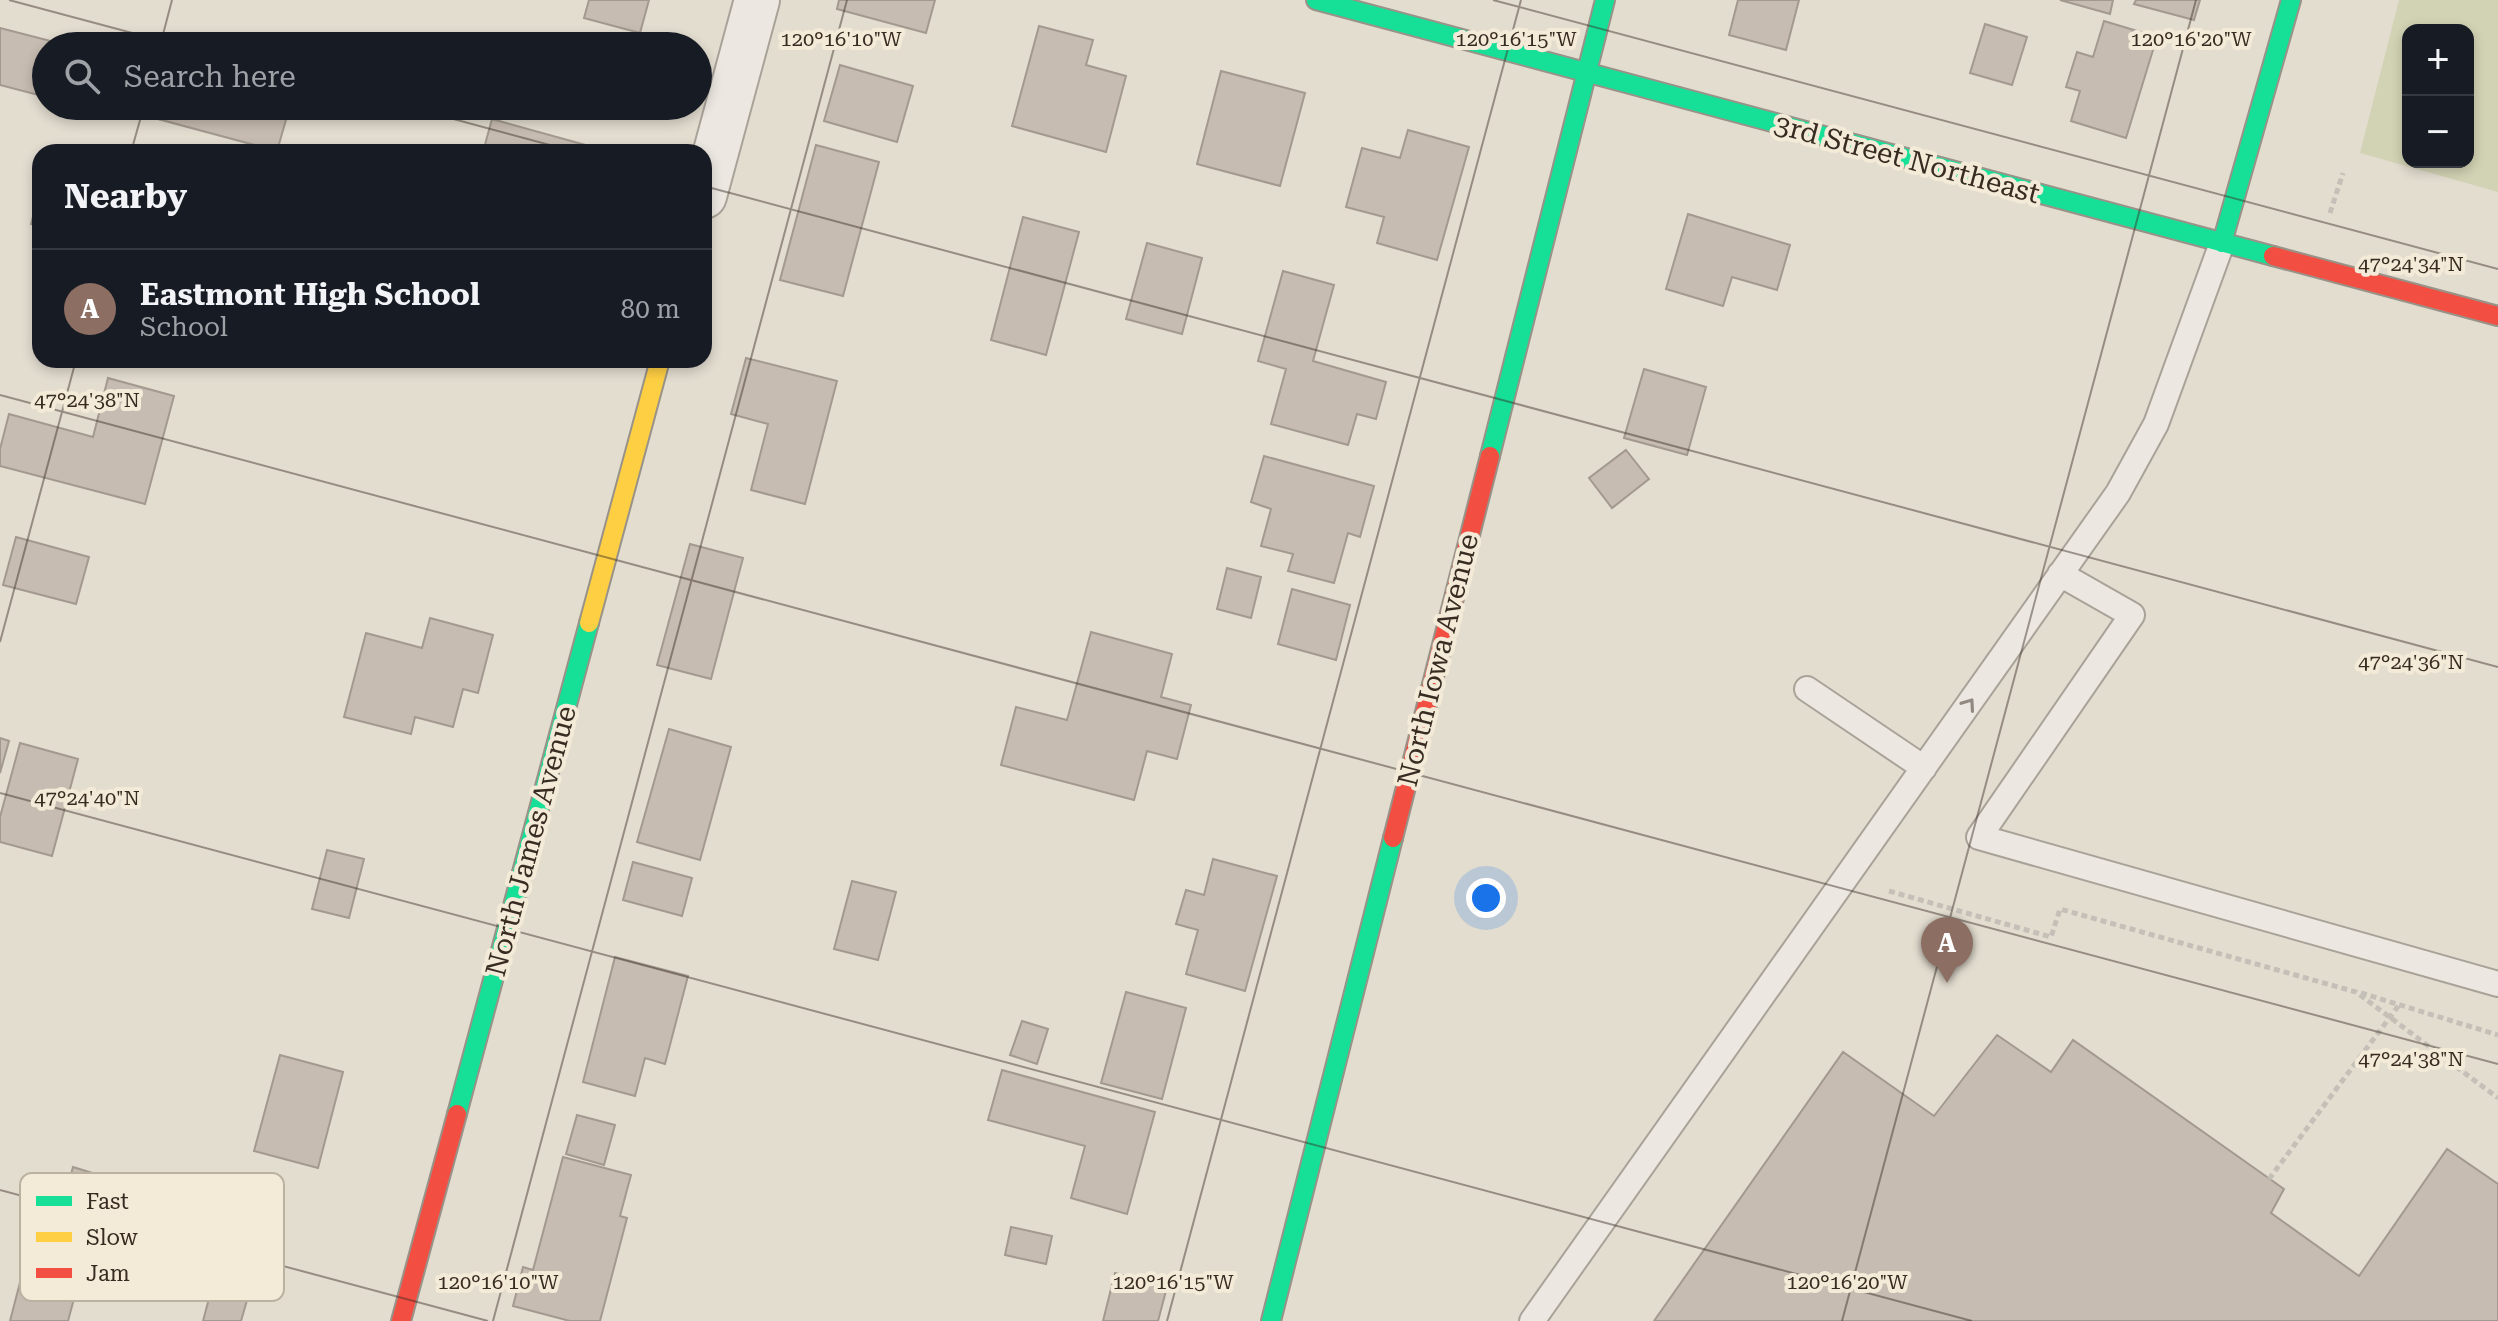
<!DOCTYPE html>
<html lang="en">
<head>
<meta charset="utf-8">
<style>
  :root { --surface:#171b24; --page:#20242c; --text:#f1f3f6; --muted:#9ea1a6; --line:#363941; --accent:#b45309 }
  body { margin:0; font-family:"Roboto Serif",serif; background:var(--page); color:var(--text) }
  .controls { position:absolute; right:24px; top:24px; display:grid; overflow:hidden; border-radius:16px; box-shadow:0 4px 12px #0003 }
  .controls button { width:72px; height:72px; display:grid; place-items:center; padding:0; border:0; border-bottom:2px solid var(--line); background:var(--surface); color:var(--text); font:40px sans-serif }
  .you { position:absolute; left:1486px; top:898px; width:28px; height:28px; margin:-20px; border:6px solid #fff; border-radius:50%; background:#1a73e8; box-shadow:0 0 0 12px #1a73e833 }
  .badge { display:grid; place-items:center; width:52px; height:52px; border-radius:50%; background:var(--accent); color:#fff; font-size:26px; font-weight:700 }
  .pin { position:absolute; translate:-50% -66px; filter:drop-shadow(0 2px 4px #0008) }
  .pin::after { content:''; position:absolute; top:42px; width:28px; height:24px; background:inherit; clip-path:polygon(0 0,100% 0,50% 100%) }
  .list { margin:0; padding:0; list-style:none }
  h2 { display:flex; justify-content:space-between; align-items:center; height:104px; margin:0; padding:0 32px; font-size:34px }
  h2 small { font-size:26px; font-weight:400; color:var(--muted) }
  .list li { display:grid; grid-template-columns:52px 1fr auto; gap:24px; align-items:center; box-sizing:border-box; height:120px; padding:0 32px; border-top:2px solid var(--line) }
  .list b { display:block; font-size:30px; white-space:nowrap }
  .list p { margin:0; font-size:26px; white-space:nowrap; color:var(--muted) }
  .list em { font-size:26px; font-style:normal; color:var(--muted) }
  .icon { flex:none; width:44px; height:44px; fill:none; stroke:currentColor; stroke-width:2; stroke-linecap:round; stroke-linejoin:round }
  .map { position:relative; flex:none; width:2498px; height:1321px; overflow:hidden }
  .search { position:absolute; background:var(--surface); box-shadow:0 4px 12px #0003; left:32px; top:32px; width:680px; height:88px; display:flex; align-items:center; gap:20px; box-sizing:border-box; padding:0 28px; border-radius:44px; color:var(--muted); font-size:30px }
  .panel { position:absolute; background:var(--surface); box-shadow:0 4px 12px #0003; left:32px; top:144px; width:680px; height:224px; border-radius:24px }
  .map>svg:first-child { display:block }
  .park { fill:#d2d2b4; fill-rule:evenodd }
  .building { fill:#c7bcb1; stroke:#a3998f; stroke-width:2 }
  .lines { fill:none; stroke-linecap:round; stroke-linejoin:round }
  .lane-casing { stroke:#a9a299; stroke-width:28 }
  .street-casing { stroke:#a9a299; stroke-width:48 }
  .fast-casing { stroke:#999288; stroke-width:22 }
  .slow-casing { stroke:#999288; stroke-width:22 }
  .jam-casing { stroke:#999288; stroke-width:22 }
  .path { stroke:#c4bfb7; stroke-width:5; stroke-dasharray:6 4; stroke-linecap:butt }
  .lane { stroke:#ece8e1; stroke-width:24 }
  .street { stroke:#ece8e1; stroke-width:44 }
  .fast { stroke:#16e098; stroke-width:18 }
  .slow { stroke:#ffcf43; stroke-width:18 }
  .jam { stroke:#f24e42; stroke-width:18 }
  .oneway { stroke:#928a81 }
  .ticks { fill:none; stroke:#382b21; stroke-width:2; stroke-opacity:0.45 }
  .labels { text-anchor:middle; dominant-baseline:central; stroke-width:8; stroke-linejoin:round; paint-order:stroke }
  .street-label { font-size:28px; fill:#382b21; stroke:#f3ead7 }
  .key { fill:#f3ead7; stroke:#bbb1a0; stroke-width:2 }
  .key-label { font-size:22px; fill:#382b21 }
  .ticks-label { font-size:20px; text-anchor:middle; fill:#382b21; stroke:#f3ead7; stroke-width:8; stroke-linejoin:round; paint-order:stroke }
</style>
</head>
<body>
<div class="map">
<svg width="2498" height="1321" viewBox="0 0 2498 1321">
  <rect width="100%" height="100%" fill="#e3ddd0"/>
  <path class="park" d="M2399 0H2498V192L2360 153ZM2408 30H2468V162H2408Z"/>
  <path class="building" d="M589 0H649L640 33 584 18Z
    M839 0H935L926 33 837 9Z
    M1738 0H1799L1786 50 1729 35Z
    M2060 0H2113L2110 14Z
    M2136 0H2200L2194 20 2134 4Z
    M2104 21 2157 37 2126 138 2071 121 2080 91 2066 87 2077 52 2093 57Z
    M1985 24 2027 37 2012 85 1970 73Z
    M1039 26 1093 40 1086 65 1126 76 1106 152 1012 126Z
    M0 28 66 45 46 46V97L0 85Z
    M840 65 913 86 897 142 824 121Z
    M1221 71 1305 93 1280 186 1197 164Z
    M118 106H290L277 151 117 108Z
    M492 119 589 146 587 152H483Z
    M1408 130 1469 147 1437 260 1377 243 1384 217 1346 207 1362 148 1400 158Z
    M816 145 879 162 843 296 780 280Z
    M40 191V227L31 224Z
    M1688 214 1790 245 1777 290 1732 277 1723 306 1666 289Z
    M1023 217 1079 232 1046 355 991 340Z
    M1147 243 1202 258 1182 334 1126 319Z
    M1283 271 1334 285 1313 361 1386 382 1376 419 1357 414 1348 445 1271 424 1286 369 1258 361Z
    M746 358 837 381 805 504 751 490 768 424 731 414Z
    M1644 369 1706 387 1687 455 1624 438Z
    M108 378 174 396 145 504 0 466V449L9 414 93 437Z
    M1626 450 1649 479 1612 508 1589 478Z
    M1264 456 1374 486 1360 537 1348 533 1334 583 1288 571 1293 554 1261 546 1271 509 1251 502Z
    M16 537 89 557 76 604 3 585Z
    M690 544 743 558 711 679 657 665Z
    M1227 568 1261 577 1251 618 1217 609Z
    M1292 589 1350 605 1336 660 1278 644Z
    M430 618 493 635 478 693 463 689 453 727 415 717 411 734 344 717 366 633 422 648Z
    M1091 632 1172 654 1161 697 1191 705 1177 759 1147 751 1134 800 1001 765 1016 707 1067 720Z
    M669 729 731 747 700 860 637 842Z
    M0 738 9 741 0 773Z
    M20 743 78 759 52 856 0 842V817Z
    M327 850 364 859 349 918 312 909Z
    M1213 859 1277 876 1245 991 1186 974 1198 930 1176 924 1186 890 1204 895Z
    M633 862 692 878 682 916 623 900Z
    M852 881 896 892 878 960 834 949Z
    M615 957 688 976 665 1064 645 1058 635 1096 583 1082Z
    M1126 992 1186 1008 1162 1099 1101 1083Z
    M1022 1021 1048 1029 1037 1064 1010 1055Z
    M1997 1035 2051 1072 2073 1040 2284 1189 2271 1213 2359 1276 2447 1149 2498 1184V1321H1654L1843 1052 1934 1116Z
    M280 1055 343 1072 318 1168 254 1151Z
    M1002 1070 1155 1112 1127 1214 1071 1198 1085 1146 988 1120Z
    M577 1115 615 1125 604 1165 566 1154Z
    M563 1157 631 1175 620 1216 627 1218 600 1321H570L513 1306 523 1267 533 1270Z
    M73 1167 102 1176 89 1222 60 1214Z
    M37 1217 92 1232 68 1321H10Z
    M1011 1227 1052 1236 1046 1264 1005 1255Z
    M1115 1273 1167 1287 1158 1321H1103Z
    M212 1287 248 1297 241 1321H203Z"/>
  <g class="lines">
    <defs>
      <path id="lane" d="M2060 574 2132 615 1979 837 2498 984
        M1807 689 1924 768
        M1532 1321 2118 493 2156 424 2222 243"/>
      <path id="street" d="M704 196 757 0"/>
      <path id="fast" d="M1316 0 2273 256
        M2222 243 2291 0
        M1490 456 1605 0
        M457 1114 589 623
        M1271 1321 1393 838"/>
      <path id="slow" d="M589 623 660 360"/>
      <path id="jam" d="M2273 256 2498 316
        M1393 838 1490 456
        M401 1321 457 1114"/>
    </defs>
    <use href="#lane" class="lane-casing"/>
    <use href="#street" class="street-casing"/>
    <use href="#fast" class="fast-casing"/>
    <use href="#slow" class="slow-casing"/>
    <use href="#jam" class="jam-casing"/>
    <path class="path" d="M2330 213 2343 173
      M1889 891 2051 937 2060 909 2356 992 2498 1098
      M2361 993 2498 1035
      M2269 1179 2399 1005"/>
    <use href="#lane" class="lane"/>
    <use href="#street" class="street"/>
    <use href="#fast" class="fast"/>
    <use href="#slow" class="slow"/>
    <use href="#jam" class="jam"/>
  </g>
  <defs><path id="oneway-chevron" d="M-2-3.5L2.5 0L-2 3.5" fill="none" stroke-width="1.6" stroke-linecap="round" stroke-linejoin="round" transform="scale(2)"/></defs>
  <use class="oneway" href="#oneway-chevron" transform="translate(1969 704) rotate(-55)"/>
  <path class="ticks" d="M9 0 181 46M1493 0 2498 269M160 46 172 0M405 106 576 152M131 152 144 106M704 186 2498 667M0 395 2498 1064M0 642 76 360M0 793 1972 1321M0 1190 488 1321M493 1321 847 0M1167 1321 1521 0M1842 1321 2196 0"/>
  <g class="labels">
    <g class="street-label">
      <text transform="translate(1907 159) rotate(15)">3rd Street Northeast</text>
      <text transform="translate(1438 660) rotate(-76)">North Iowa Avenue</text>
      <text transform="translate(531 841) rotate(-75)">North James Avenue</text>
    </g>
  </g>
  <rect x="20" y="1173" width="264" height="128" rx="12" class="key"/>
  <rect x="36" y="1196" width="36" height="10" fill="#16e098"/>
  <rect x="36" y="1232" width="36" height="10" fill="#ffcf43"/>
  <rect x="36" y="1268" width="36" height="10" fill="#f24e42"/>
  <g class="key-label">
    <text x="86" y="1209">Fast</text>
    <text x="86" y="1245">Slow</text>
    <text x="86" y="1281">Jam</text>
  </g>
  <g class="ticks-label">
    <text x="841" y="46">120°16'10"W</text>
    <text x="1516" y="46">120°16'15"W</text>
    <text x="2191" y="46">120°16'20"W</text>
    <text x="2411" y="271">47°24'34"N</text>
    <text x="87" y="407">47°24'38"N</text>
    <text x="2411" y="669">47°24'36"N</text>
    <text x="87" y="805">47°24'40"N</text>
    <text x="2411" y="1066">47°24'38"N</text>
    <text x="498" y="1289">120°16'10"W</text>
    <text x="1173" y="1289">120°16'15"W</text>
    <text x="1847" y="1289">120°16'20"W</text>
  </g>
</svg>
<div class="controls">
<button>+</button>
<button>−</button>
</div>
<div class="you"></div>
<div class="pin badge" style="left:1947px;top:983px;background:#8d6e63">A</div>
<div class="search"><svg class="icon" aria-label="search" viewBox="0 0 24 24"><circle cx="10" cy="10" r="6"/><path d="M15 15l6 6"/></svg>Search here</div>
<section class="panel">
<h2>Nearby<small></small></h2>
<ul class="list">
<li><span class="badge" style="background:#8d6e63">A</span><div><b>Eastmont High School</b><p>School</p></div><em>80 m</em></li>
</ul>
</section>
</div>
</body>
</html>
